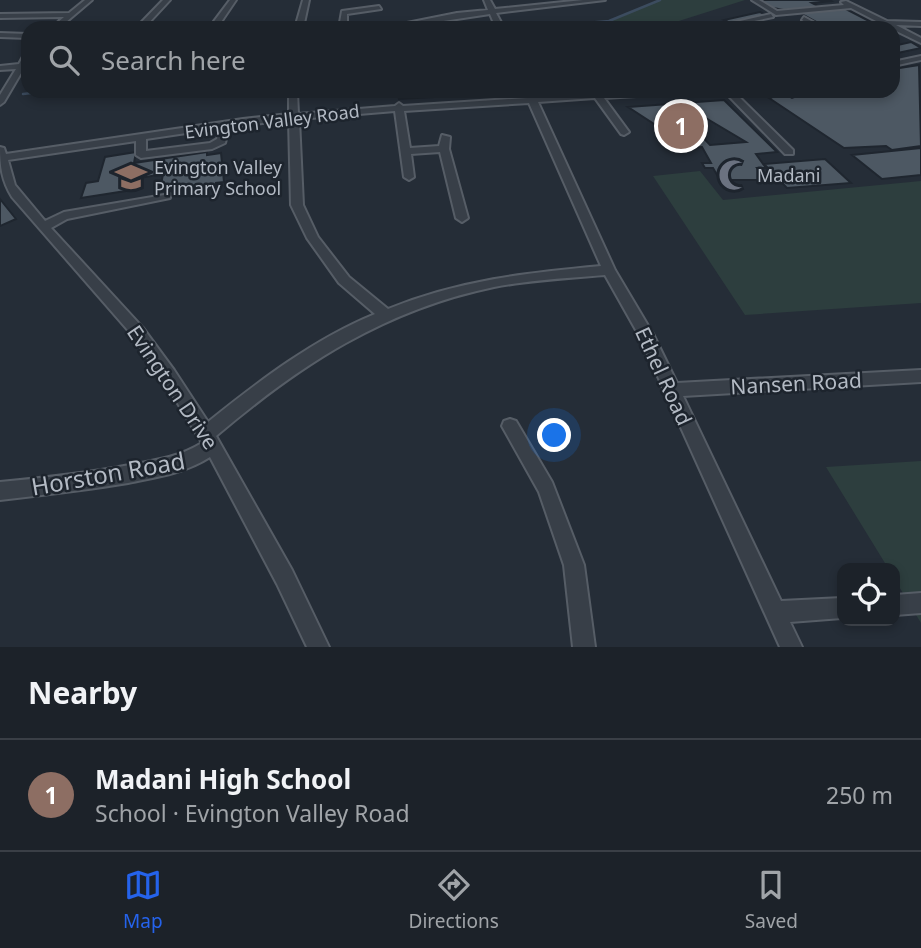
<!DOCTYPE html>
<html lang="en">
<head>
<meta charset="utf-8">
<style>
  :root { --surface:#1c2229; --page:#252a31; --text:#f1f3f6; --muted:#a0a4a8; --line:#3a3f46; --accent:#2563eb }
  body { margin:0; font-family:"Noto Sans",sans-serif; background:var(--page); color:var(--text) }
  .controls { position:absolute; right:21px; bottom:21px; display:grid; overflow:hidden; border-radius:14px; box-shadow:0 4px 10px #0003 }
  .controls button { width:63px; height:63px; display:grid; place-items:center; padding:0; border:0; border-bottom:2px solid var(--line); background:var(--surface); color:var(--text); font:35px sans-serif }
  .you { position:absolute; left:555px; top:436px; width:24px; height:24px; margin:-18px; border:5px solid #fff; border-radius:50%; background:#1a73e8; box-shadow:0 0 0 10px #1a73e833 }
  .badge { display:grid; place-items:center; width:46px; height:46px; border-radius:50%; background:var(--accent); color:#fff; font-size:23px; font-weight:700 }
  .pin { position:absolute; translate:-50% -50%; border:4px solid #fff; box-shadow:0 2px 7px #0006 }
  .list { margin:0; padding:0; list-style:none }
  h2 { display:flex; justify-content:space-between; align-items:center; height:91px; margin:0; padding:0 28px; font-size:30px }
  h2 small { font-size:23px; font-weight:400; color:var(--muted) }
  .list li { display:grid; grid-template-columns:46px 1fr auto; gap:21px; align-items:center; box-sizing:border-box; height:112px; padding:0 28px; border-top:2px solid var(--line) }
  .list b { display:block; font-size:26px; white-space:nowrap }
  .list p { margin:0; font-size:23px; white-space:nowrap; color:var(--muted) }
  .list em { font-size:23px; font-style:normal; color:var(--muted) }
  .icon { flex:none; width:38px; height:38px; fill:none; stroke:currentColor; stroke-width:2; stroke-linecap:round; stroke-linejoin:round }
  .map { position:relative; flex:none; width:921px; height:647px; overflow:hidden }
  .search { position:absolute; background:var(--surface); box-shadow:0 4px 10px #0003; left:21px; right:21px; top:21px; height:77px; display:flex; align-items:center; gap:18px; box-sizing:border-box; padding:0 24px; border-radius:21px; color:var(--muted); font-size:26px }
  .sheet { height:203px; background:var(--surface) }
  nav { display:flex; justify-content:space-around; align-items:center; box-sizing:border-box; height:98px; border-top:2px solid var(--line); background:var(--surface); font-size:19px; color:var(--muted) }
  nav a { display:grid; justify-items:center; gap:4px }
  nav .on { color:var(--accent) }
  .map>svg:first-child { display:block }
  .green { fill:#2d3e3e }
  .lines { fill:none; stroke-linecap:round; stroke-linejoin:round }
  .stream { stroke:#3c4c5f; stroke-width:2.5 }
  .building { fill:#4d5863; stroke:#1f262f; stroke-width:2; fill-rule:evenodd }
  .minor-casing { stroke:#565d66; stroke-width:4 }
  .minor { fill:#383f48; fill-rule:evenodd }
  .labels { text-anchor:middle; dominant-baseline:central; stroke-width:5; stroke-linejoin:round; paint-order:stroke }
  .far-street-label { font-size:18px; fill:#b3bac4; stroke:#1d242d }
  .far-poi-label { font-size:18px; fill:#b3bac4; stroke:#1d242d; text-anchor:start }
  .street-label { font-size:21px; fill:#b3bac4; stroke:#1d242d }
  .near-street-label { font-size:24px; fill:#b3bac4; stroke:#1d242d }
</style>
</head>
<body>
<div class="map">
<svg width="921" height="647" viewBox="0 0 921 647">
  <rect width="100%" height="100%" fill="#252d37"/>
  <path class="green" d="M660 0H745L660 27 654 23 609 21Z
    M700 171 723 200 921 181V303L745 315 653 176Z
    M921 461V623L895 580V568H888L826 467Z"/>
  <g class="lines">
    <path class="stream" d="M529 28 609 21 660 0
      M96 91H171
      M23 94 49 91"/>
  </g>
  <path class="building" d="M759 0H829L831 1 812 3 820 7 784 10 773 8Z
    M844 8 873 23 827 28 798 12Z
    M760 12 766 15 730 23 724 20Z
    M911 42 921 48 893 54V46Z
    M919 65 921 146 892 150 886 146 844 148 769 98 785 94 792 98 797 96 790 91H893V69Z
    M468 91 469 95 399 99 398 93Z
    M724 100 777 152 756 154 766 168H757L765 180H720L713 168H705L702 163H711L702 147 691 148 628 107ZM699 114 746 142 710 145 682 115Z
    M921 148V175L882 179 852 155Z
    M136 152 134 163 207 152V155L221 153 224 182 216 183V188L192 191V185L160 190 163 174 134 179 132 190 81 198 86 183 98 181 105 157Z
    M825 159 851 183 787 188 764 164Z
    M0 199 16 219 0 226Z"/>
  <g class="lines">
    <defs>
      <path id="minor" d="M85 0H92L59 28H51L64 17 0 18V14L69 13Z
        M163 0H170L144 28H136Z
        M230 0H236L217 28H209Z
        M303 0H309L303 28H295Z
        M484 0H490L495 9 583 0H605L496 13 504 28H496L490 14 397 28H382L457 13 488 10Z
        M752 0H759L777 11 844 5 841 2 846 1 887 21 921 22V26L896 25 921 38V43L884 25 835 28 878 22 851 8 776 15Z
        M379 6 381 9 347 14V28H339L342 11Z
        M771 14 773 17 730 26 731 28H723V25Z
        M804 17 822 27 824 28H815L802 20Z
        M0 33 28 34V38L0 37Z
        M25 53H28V67L24 68 4 102 0 105V95L16 69 0 70V66L19 64Z
        M921 56V60L893 66V62Z
        M289 91H297L298 114 395 106 399 103 403 106 527 98 525 91H533L536 97 597 92 673 91 669 94 604 98 629 132 624 135 621 134 595 98 538 102 615 270 653 334 677 383 921 370V382L683 396 781 601 842 598V618L790 622 802 647H780L641 339 605 275C568 278 531 280 494 287 384 310 301 364 216 436L292 570 329 647H307L277 584 210 457C185 473 157 477 128 483 86 490 43 495 0 500V482C42 478 83 474 124 466 152 461 178 458 202 443L163 379 133 336 12 197C2 181 0 166 0 147L4 148 6 154 243 119 289 114ZM529 103 601 266C525 273 460 280 388 309L349 277 318 237 303 205 299 119 395 111 404 177 409 180 414 177 411 154 440 152 456 218 462 222 468 218 449 149 450 137 442 135 439 146 410 148 404 111ZM289 120 291 205 307 238 339 283 375 314C314 339 259 381 208 422L174 370 143 328 51 228 67 219 170 198V194L64 212 45 221 15 185 8 160 136 141V155L141 158 212 149 225 143 229 127ZM220 128 217 139 210 143 146 151V139Z
        M724 91H733L793 150V154H785Z
        M510 419 516 421 552 482 584 565 595 647H573L564 565 539 492 502 426 504 421Z
        M921 593V613L895 615V595Z"/>
    </defs>
    <use href="#minor" class="minor-casing"/>
    <use href="#minor" class="minor"/>
  </g>
  <defs>
    <symbol id="mosque-bare" viewBox="-9 -9 18 18"><path d="M3.5-4.9A6 6 0 1 0 3.5 4.9A5 5 0 1 1 3.5-4.9Z" fill="#6b7280" stroke="#1d242d" stroke-width="2.5" paint-order="stroke"/></symbol>
    <symbol id="school-bare" viewBox="-9 -9 18 18"><path d="M0-5L7-2L0 1L-7-2ZM-4 1L0 2.5L4 1V4Q0 6-4 4Z" fill="#8d6e63" stroke="#1d242d" stroke-width="2.5" paint-order="stroke"/></symbol>
  </defs>
  <g fill-rule="evenodd">
    <use href="#mosque-bare" x="712" y="153" width="44" height="44"/>
    <use href="#school-bare" x="109" y="155" width="44" height="44"/>
  </g>
  <g class="labels">
    <g class="far-street-label">
      <text transform="translate(272 121) rotate(-7)">Evington Valley Road</text>
    </g>
    <g class="far-poi-label">
      <text x="154" y="167">Evington Valley<tspan x="154" dy="21">Primary School</tspan></text>
      <text x="757" y="175">Madani</text>
    </g>
    <g class="street-label">
      <text transform="translate(664 376) rotate(65)">Ethel Road</text>
      <text transform="translate(796 383) rotate(-3)">Nansen Road</text>
      <text transform="translate(173 387) rotate(56)">Evington Drive</text>
    </g>
    <g class="near-street-label">
      <text transform="translate(108 473) rotate(-10)">Horston Road</text>
    </g>
  </g>
</svg>
<div class="controls">
<button><svg class="icon" aria-label="locate" viewBox="0 0 24 24"><circle cx="12" cy="12" r="6"/><path d="M12 2v4M12 18v4M2 12h4M18 12h4"/></svg></button>
</div>
<div class="you"></div>
<div class="pin badge" style="left:681px;top:126px;background:#8d6e63">1</div>
<div class="search"><svg class="icon" aria-label="search" viewBox="0 0 24 24"><circle cx="10" cy="10" r="6"/><path d="M15 15l6 6"/></svg>Search here</div>
</div>
<section class="sheet">
<h2>Nearby<small></small></h2>
<ul class="list">
<li><span class="badge" style="background:#8d6e63">1</span><div><b>Madani High School</b><p>School · Evington Valley Road</p></div><em>250 m</em></li>
</ul>
</section>
<nav>
<a class="on"><svg class="icon" aria-label="map" viewBox="0 0 24 24"><path d="M3 6l6-2 6 2 6-2v14l-6 2-6-2-6 2zM9 4v14M15 6v14"/></svg>Map</a>
<a><svg class="icon" aria-label="directions" viewBox="0 0 24 24"><path d="M12 3l9 9-9 9-9-9zM9 14v-3h6M13 9l2 2-2 2"/></svg>Directions</a>
<a><svg class="icon" aria-label="saved" viewBox="0 0 24 24"><path d="M7 4h10v16l-5-4-5 4z"/></svg>Saved</a>
</nav>
</body>
</html>
